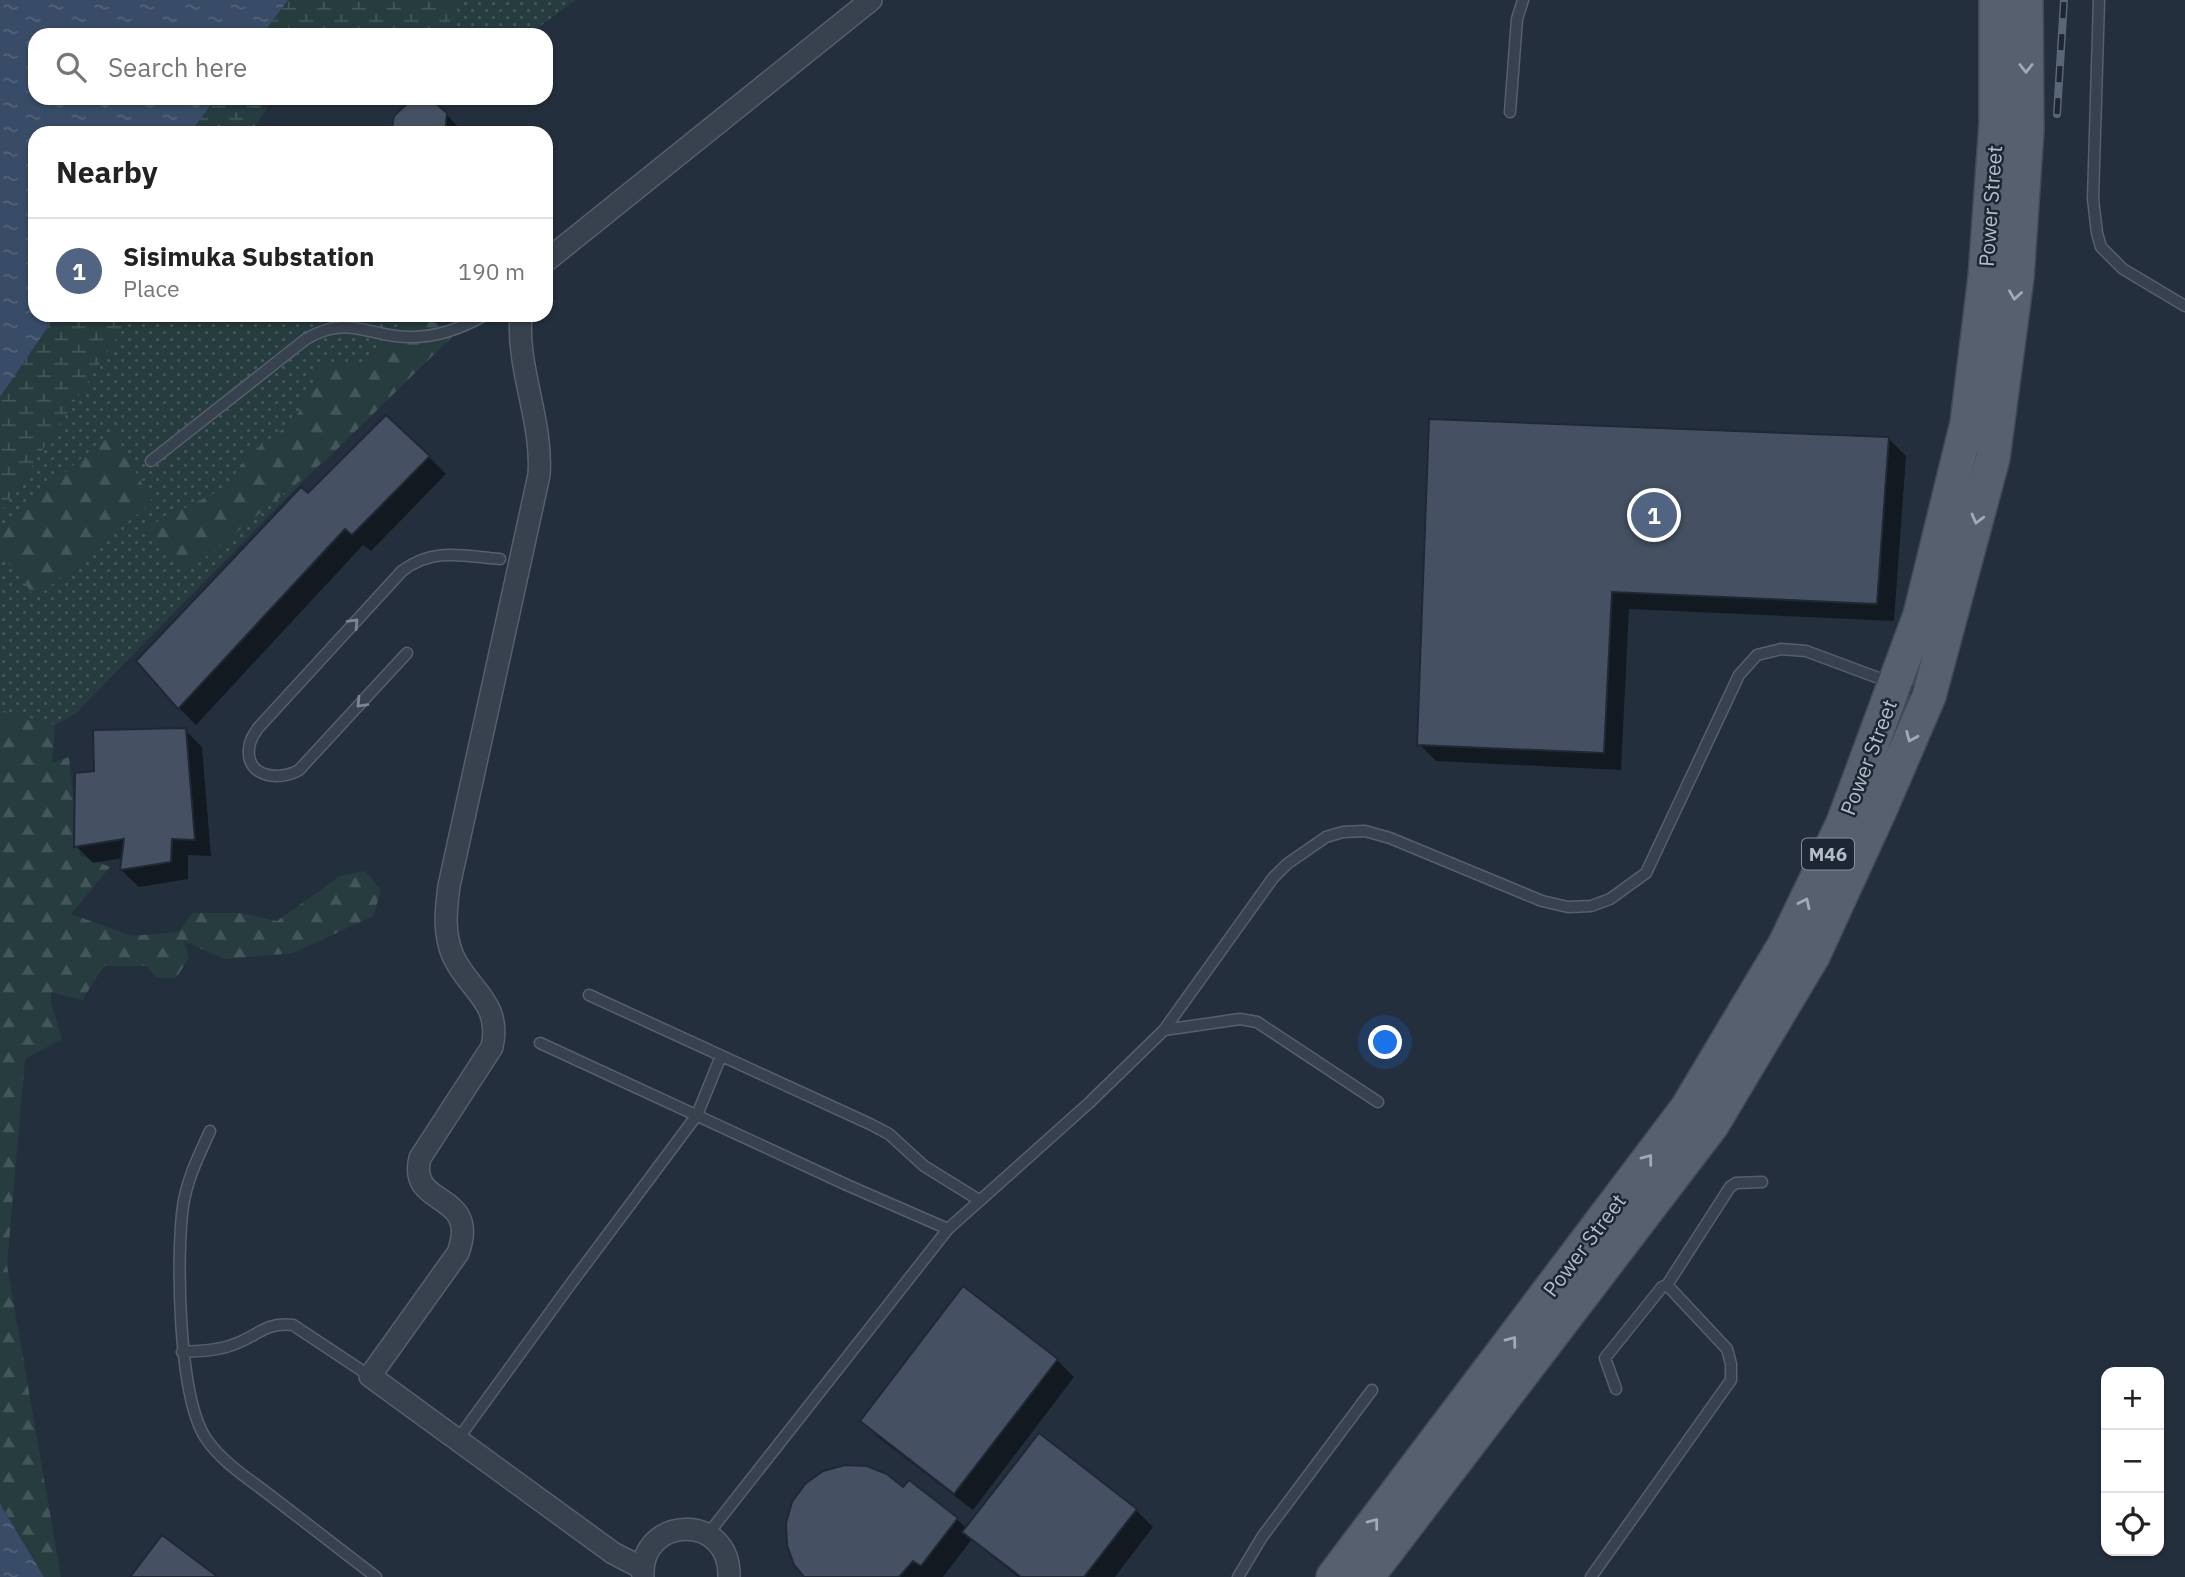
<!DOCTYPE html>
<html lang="en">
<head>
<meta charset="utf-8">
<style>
  :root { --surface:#fff; --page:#f2f2f2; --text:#222; --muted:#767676; --line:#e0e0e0; --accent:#516482 }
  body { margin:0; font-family:"IBM Plex Sans",sans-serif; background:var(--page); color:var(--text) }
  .controls { position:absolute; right:21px; bottom:21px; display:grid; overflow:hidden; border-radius:14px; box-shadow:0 2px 5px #0004 }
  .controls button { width:63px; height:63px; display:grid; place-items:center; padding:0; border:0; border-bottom:2px solid var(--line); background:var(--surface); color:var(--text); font:35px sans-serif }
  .you { position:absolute; left:1386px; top:1043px; width:24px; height:24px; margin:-18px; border:5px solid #fff; border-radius:50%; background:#1a73e8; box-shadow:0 0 0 10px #1a73e833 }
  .badge { display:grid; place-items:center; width:46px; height:46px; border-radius:50%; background:var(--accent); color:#fff; font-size:23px; font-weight:700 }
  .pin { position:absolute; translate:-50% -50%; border:4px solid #fff; box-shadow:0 2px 7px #0006 }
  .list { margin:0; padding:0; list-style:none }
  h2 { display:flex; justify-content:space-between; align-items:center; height:91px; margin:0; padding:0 28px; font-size:30px }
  h2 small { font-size:23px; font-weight:400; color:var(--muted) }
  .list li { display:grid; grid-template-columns:46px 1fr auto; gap:21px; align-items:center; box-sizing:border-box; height:105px; padding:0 28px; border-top:2px solid var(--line) }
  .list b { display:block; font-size:26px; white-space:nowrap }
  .list p { margin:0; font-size:23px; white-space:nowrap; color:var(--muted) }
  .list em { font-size:23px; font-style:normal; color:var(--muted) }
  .icon { flex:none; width:38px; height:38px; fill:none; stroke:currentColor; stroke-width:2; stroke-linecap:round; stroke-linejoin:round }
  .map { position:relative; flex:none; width:2185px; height:1577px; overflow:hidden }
  .search { position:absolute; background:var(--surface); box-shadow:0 2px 5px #0004; left:28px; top:28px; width:525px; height:77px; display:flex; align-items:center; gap:18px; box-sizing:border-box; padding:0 24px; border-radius:21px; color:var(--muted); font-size:26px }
  .panel { position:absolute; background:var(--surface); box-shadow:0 2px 5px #0004; left:28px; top:126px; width:525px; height:196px; border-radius:21px }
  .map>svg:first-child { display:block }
  .grass { fill:url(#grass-dots) }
  .forest { fill:url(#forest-firs) }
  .wetland { fill:url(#wetland-marsh) }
  .water { fill:url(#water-ripples) }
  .shadow { fill:#0007 }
  .building { fill:#455162; stroke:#1f2835; stroke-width:2 }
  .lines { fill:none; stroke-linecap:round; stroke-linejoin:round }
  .lane-casing { stroke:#565f6c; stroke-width:13 }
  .street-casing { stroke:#565f6c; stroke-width:24 }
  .primary-casing { stroke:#414a57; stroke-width:36 }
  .lane { stroke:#38414e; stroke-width:10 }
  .street { stroke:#38414e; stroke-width:21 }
  .primary { stroke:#56606e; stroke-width:33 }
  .rail-casing { stroke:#5a6575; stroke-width:8 }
  .rail { stroke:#1d2633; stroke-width:5; stroke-dasharray:16; stroke-linecap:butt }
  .oneway { stroke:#a1aab7 }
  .oneway2 { stroke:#7c8592 }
  .labels { text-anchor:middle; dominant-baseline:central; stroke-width:5; stroke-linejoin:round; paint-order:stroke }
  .shield { fill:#1d2633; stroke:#878f9c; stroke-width:2 }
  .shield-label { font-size:19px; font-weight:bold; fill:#b4bcc9 }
  .street-label { font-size:21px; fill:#b4bcc9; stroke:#1d2633 }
</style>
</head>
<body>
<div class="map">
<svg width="2185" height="1577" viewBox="0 0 2185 1577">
  <defs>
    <pattern id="grass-dots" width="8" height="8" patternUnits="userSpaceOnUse" patternTransform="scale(1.75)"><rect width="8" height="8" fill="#263c3f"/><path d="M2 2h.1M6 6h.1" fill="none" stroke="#435659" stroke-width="1.8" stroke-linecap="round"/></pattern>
    <pattern id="forest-firs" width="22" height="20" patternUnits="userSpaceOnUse" patternTransform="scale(1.75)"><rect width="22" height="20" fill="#263c3f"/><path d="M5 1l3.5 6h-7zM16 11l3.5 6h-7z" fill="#435659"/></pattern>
    <pattern id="wetland-marsh" width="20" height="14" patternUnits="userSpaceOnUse" patternTransform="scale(1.75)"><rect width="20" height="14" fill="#263c3f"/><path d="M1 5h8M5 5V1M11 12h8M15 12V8" fill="none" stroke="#435659"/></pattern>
    <pattern id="water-ripples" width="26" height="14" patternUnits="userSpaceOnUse" patternTransform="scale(1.75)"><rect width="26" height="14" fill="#394c67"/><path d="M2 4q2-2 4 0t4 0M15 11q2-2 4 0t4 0" fill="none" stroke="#53647b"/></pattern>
  </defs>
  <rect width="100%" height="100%" fill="#242f3e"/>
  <path class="grass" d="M463 0H576L528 35H442Z
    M132 315H415L458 331 304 480 75 714 55 725 0 710V514Z"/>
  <path class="forest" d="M414 315 458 331 328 458 190 570 145 528 228 486 248 455 295 420 321 365 365 362 398 334Z
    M113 430 152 502 36 598 0 552V531Z
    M0 710 55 725 52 763 69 757 80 855 110 867 71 914 132 936 178 932 193 913H240L277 921 340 876 365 871 381 890 373 916 293 953 224 959 184 941 189 958 176 978H157L146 966H104L82 1000 51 992V1003L62 1039 25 1059 7 1265 61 1577H44L0 1503Z"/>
  <path class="wetland" d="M288 0H463L442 35H262Z
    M216 98H273L251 133H190Z
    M56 315H132L0 514V397Z"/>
  <path class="water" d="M0 0H288L262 35H35V98H216L190 133H35V315H56L0 397Z
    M0 1503 2 1507 44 1577H0Z"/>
  <path class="shadow" d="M446 114 464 133H393Z
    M1430 420 1888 438 1906 456 1894 621 1629 609 1621 770 1436 761 1419 744Z
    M429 457 446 474 371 551 363 545 196 725 179 708 308 496Z
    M185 730 202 747 211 856 188 855V879L139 887 121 870 123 858 93 863 76 846 95 773Z
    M1057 1360 1074 1377 973 1510 879 1438 862 1421Z
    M904 1489 957 1519 967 1529 1136 1510 1153 1527 1115 1577H1018L972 1539 943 1577H806Z"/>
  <path class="building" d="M413 98 432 100 447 113 445 133H391L394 116Z
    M386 415 430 456 352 535 345 529 178 709 136 661 301 487 308 493Z
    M1429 419 1889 437 1877 604 1612 592 1604 753 1417 745Z
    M186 728 195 840 172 839 171 862 120 870 124 839 74 847 75 773 94 771 93 730Z
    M963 1286 1058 1359 954 1494 860 1421Z
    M1039 1433 1137 1509 1084 1577H1021L962 1532Z
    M845 1465 867 1466 887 1474 903 1487 909 1480 958 1518 921 1566 913 1561 899 1577H804L794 1565 787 1545 786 1523 792 1502 805 1484 823 1471Z
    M162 1535 218 1577H130Z"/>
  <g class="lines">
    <defs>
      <path id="lane" d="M2099 0 2093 199 2097 233 2101 247 2123 269 2185 306
        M1510 112 1517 19 1523 0
        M151 461 306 339C350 313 369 338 412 337 437 337 464 327 485 315
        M407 653 299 770C281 781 246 778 249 749 249 741 254 734 258 728L402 571C433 547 463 556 500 559
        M589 995 870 1124 889 1134 924 1166 979 1200
        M1164 1030 1240 1019 1257 1022 1378 1102
        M540 1043 847 1185 948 1229
        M210 1131C199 1155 187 1179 183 1206 176 1256 178 1400 207 1440 223 1463 249 1479 271 1496 306 1523 341 1550 376 1577
        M1667 1285 1730 1187 1736 1183 1762 1182
        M182 1352C198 1351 216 1351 232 1345 257 1337 264 1322 293 1325L370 1376
        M458 1439 567 1289 697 1115 721 1056
        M708 1534 948 1229 1089 1103 1164 1030 1273 878 1287 864 1326 837 1343 832 1365 831 1390 838 1542 901 1568 907 1591 906 1610 899 1646 873 1739 675 1757 655 1781 649 1806 651 1927 696
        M1238 1577 1262 1537 1372 1390
        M1591 1577 1731 1380V1364L1727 1349 1667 1285 1662 1287 1605 1358 1616 1389"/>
      <path id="street" d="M546 261 871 0
        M521 315C516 368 543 420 539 475L449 886C446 909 443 933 453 956 469 991 502 1002 492 1047L420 1158C407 1209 481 1190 458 1253L370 1376 613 1553 642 1568
        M643 1577C639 1515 731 1512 729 1577"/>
      <path id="primary" d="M1333 1577 1687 1108 1785 944 1843 823 1920 615 1967 423 1985 277 1996 124V0
        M1367 1577 1712 1125 1813 956 1880 810 1929 696 1993 458 2017 277 2027 130 2026 0"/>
    </defs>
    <use href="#lane" class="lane-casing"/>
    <use href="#street" class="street-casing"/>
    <use href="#primary" class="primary-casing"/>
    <use href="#lane" class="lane"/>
    <use href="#street" class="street"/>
    <use href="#primary" class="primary"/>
    <defs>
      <path id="rail" d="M2057 114 2064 0"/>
    </defs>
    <use href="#rail" class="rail-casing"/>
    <use href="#rail" class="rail"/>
  </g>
  <defs><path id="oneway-chevron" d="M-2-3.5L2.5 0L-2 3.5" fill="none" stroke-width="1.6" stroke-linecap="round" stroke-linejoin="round" transform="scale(1.75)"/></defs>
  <g class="oneway">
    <use href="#oneway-chevron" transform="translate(2026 68) rotate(90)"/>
    <use href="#oneway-chevron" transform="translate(2015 295) rotate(98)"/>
    <use href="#oneway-chevron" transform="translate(1977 519) rotate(105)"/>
    <use href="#oneway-chevron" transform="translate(1911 737) rotate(113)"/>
    <use href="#oneway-chevron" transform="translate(1805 903) rotate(-64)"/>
    <use href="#oneway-chevron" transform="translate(1648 1159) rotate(-53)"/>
    <use href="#oneway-chevron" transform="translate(1512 1341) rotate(-53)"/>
    <use href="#oneway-chevron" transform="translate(1374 1523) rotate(-53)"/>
  </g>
  <g class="oneway2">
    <use href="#oneway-chevron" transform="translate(354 623) rotate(-47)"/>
    <use href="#oneway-chevron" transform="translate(361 703) rotate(133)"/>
  </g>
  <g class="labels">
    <rect class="shield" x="1802" y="838.5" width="52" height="31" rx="5"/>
    <g class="shield-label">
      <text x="1828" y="854">M46</text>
    </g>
    <g class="street-label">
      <text transform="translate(1990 206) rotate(-86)">Power Street</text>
      <text transform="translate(1868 757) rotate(-69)">Power Street</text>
      <text transform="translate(1584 1245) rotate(-53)">Power Street</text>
    </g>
  </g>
</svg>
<div class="controls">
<button>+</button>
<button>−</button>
<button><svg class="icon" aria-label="locate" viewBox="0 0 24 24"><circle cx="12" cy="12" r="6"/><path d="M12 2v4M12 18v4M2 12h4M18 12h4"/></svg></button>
</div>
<div class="you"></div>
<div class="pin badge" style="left:1654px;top:515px">1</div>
<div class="search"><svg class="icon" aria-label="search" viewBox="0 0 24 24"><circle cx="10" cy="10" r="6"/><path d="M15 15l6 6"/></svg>Search here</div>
<section class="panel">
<h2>Nearby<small></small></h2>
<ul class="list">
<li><span class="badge">1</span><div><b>Sisimuka Substation</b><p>Place</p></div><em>190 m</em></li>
</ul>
</section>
</div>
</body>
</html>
